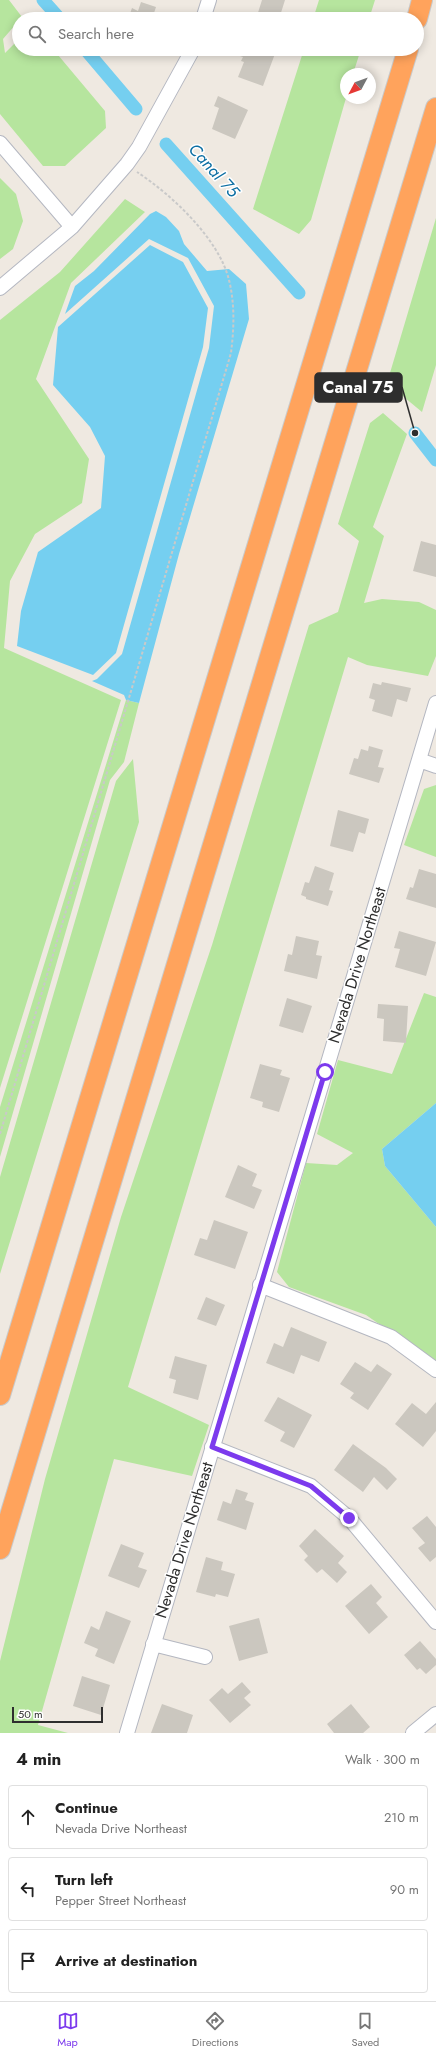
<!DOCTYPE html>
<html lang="en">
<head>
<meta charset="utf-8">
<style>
  :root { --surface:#fff; --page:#f2f2f2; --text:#222; --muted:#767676; --line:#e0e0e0; --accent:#7c3aed }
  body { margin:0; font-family:Jost,sans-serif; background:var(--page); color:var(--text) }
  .compass { position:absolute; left:340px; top:68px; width:36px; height:36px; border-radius:50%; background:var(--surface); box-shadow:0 2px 10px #0003; rotate:229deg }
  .scale { position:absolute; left:12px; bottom:10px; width:91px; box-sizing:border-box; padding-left:4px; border:2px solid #2e2e2e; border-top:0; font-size:11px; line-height:14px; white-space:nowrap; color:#2e2e2e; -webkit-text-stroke:3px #fff; paint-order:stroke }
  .stop { position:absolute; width:12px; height:12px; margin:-9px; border:3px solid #7c3aed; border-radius:50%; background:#fff }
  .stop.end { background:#7c3aed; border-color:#fff; box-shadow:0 1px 4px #0008 }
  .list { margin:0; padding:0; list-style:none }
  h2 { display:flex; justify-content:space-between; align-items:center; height:52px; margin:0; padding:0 16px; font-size:17px }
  h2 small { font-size:13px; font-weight:400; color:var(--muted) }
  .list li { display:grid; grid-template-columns:26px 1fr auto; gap:12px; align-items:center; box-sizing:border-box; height:64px; margin:0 8px 8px; padding:0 8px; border:1px solid var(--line); border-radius:4px }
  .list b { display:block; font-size:15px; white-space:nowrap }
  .list p { margin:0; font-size:13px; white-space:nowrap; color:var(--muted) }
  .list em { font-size:13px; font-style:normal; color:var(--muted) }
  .icon { flex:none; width:22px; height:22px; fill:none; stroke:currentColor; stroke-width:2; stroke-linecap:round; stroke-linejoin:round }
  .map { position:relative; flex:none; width:436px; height:1733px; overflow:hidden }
  .search { position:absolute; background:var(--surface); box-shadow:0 2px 10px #0003; left:12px; right:12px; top:12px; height:44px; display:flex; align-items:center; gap:10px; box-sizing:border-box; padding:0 14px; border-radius:22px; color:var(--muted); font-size:15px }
  .sheet { height:268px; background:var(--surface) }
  nav { display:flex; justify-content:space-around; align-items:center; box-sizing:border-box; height:56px; border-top:1px solid var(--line); background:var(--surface); font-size:11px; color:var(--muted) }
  nav a { display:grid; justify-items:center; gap:2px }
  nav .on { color:var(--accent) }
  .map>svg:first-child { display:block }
  .green { fill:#b6e59e }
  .water { fill:#75cff0 }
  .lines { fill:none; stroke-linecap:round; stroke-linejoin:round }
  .canal { stroke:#75cff0; stroke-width:13 }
  .building { fill:#cbc7bf }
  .minor-casing { stroke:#b4b7c1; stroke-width:16 }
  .highway-casing { stroke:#c9c9c9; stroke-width:22 }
  .path { stroke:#c9c9c9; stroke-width:2; stroke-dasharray:3 2; stroke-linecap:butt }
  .minor { stroke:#fff; stroke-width:14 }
  .highway { stroke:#ffa35c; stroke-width:20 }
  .route { stroke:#7c3aed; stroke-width:5 }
  .labels { text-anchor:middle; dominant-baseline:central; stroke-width:3; stroke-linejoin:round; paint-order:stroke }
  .street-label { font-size:16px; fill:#2e2e2e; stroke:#fff }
  .water-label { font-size:17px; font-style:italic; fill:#0d6fa3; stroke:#fff }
  .leader { fill:none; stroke:#2e2e2e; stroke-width:1.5 }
  .callout-dot { fill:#2e2e2e; stroke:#fff; stroke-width:1.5 }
  .callout { fill:#2e2e2e; stroke:#2e2e2e; stroke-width:1.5 }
  .callout-label { font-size:17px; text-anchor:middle; font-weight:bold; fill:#fff }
</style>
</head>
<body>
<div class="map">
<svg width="436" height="1733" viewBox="0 0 436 1733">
  <rect width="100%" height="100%" fill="#efe9e1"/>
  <path class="green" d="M0 0H9L22 17 3 39 5 53 19 39V49H53L105 111 106 128 65 166H43L0 114Z
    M319 0H375L369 19H313Z
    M304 49H361L353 74H346V98L311 220 299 234 253 209Z
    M0 178 16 194 23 221 13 249 0 259Z
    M125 199 145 212 71 283 36 379 89 459 82 503 35 534 10 581 4 648 121 700 0 1088V320L60 272Z
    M436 218V365L422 412 387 383Z
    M383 413 407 434 373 527 384 536 364 603 382 599 419 602 436 610V656L428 676 367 665 348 657 128 1387 209 1425 192 1476 114 1459 38 1725 68 1733H0V1661L45 1479 121 1217 212 945 309 625 338 612 359 541 338 524 370 423Z
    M126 700 139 703 124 762 110 780 0 1157V1107Z
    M133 759 139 822 0 1274V1177L116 781Z
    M436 785V857L404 845 424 789Z
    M424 993 436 997V1103L382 1149 385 1166 436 1227V1363L366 1315 289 1287 277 1272 306 1163 337 1165 353 1153 317 1134 338 1060 392 1074Z"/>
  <path class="water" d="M156 211 166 217 179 231 184 244 207 271 229 269 246 284 249 319 179 554 139 703 126 700 124 695 92 681 97 679 122 654 209 348 214 306 188 258 149 239 65 314 75 286 94 271 150 214Z
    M150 245 183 262 208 308 203 347 116 653 93 675 17 646 21 611 38 552 101 508 105 456 90 427 53 385 58 327Z
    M436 1103V1227L385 1166 382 1149Z"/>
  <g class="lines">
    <path class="canal" d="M43 0 60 19
      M85 49 136 109
      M166 144 299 293
      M415 433 436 460"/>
  </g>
  <path class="building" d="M262 0H285L279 19H256Z
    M141 2 156 7 153 16 158 17V19H128L132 8 138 11Z
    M225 49H270L276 51 263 86 238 77 244 62 241 61 243 57 225 51Z
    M218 96 248 110 235 139 212 129 219 108 214 106Z
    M421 541 436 545V577L413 571Z
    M382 682 411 688 407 702 397 699 392 717 372 711 375 700 369 698 373 683 381 685Z
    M369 746 383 750 378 767 384 768 379 783 349 774 354 758 358 759 361 749 368 751Z
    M338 810 369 819 365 834 359 832 353 852 330 846Z
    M315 866 334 873 329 890 333 891 328 906 306 899V897L301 895 305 882 309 883Z
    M419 869 436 874V908L406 899 410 887 413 888Z
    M399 931 436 942 426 976 395 967 400 949 394 948Z
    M296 936 319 941 316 955 322 956 317 979 284 971 288 954 292 955Z
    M287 998 312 1006 303 1033 279 1026Z
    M378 1004 408 1006 406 1043 383 1041 384 1019 377 1018Z
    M260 1064 282 1070 280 1075 290 1078 279 1112 262 1107 263 1102 250 1098Z
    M238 1165 257 1174 252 1186 262 1190 254 1209 225 1197Z
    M214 1220 248 1232 235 1269 194 1255 200 1238 207 1240Z
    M206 1297 225 1305 216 1326 197 1319Z
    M291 1327 327 1342 319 1362 301 1355 294 1374 266 1363 274 1343 283 1347Z
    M175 1356 207 1365 198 1400 173 1393 176 1380 169 1378Z
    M355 1362 371 1372 377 1364 392 1374 368 1410 350 1398 354 1393 340 1384Z
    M278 1397 312 1415 294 1448 280 1441 285 1432 264 1421Z
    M436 1402V1431L423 1447 395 1424 412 1403 426 1414Z
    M353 1444 386 1468 397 1479 387 1490 374 1477 363 1492 334 1470Z
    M236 1489 248 1493 245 1500 254 1503 246 1530 217 1520 223 1501 231 1504Z
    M427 1516 436 1527V1557L430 1562 418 1548 425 1543 412 1528Z
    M315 1529 344 1556 338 1563 347 1572 337 1583 322 1569 317 1573 304 1560 308 1556 299 1546Z
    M121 1544 144 1553 138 1567 147 1570 139 1588 108 1576Z
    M206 1557 223 1562 221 1570 235 1574 228 1597 216 1594 215 1597 196 1592Z
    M371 1584 382 1597 376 1603 388 1617 369 1634 345 1606Z
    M106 1611 131 1621 114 1664 95 1656 98 1649 84 1643 91 1626 99 1630Z
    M259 1618 268 1653 239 1661 229 1626Z
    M420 1641 436 1659V1665L426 1674 420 1668 417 1670 404 1655Z
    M82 1676 110 1685 101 1715 73 1706Z
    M242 1682 251 1692 244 1698 251 1705 230 1723 209 1700 222 1688 228 1694Z
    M162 1704 193 1715 187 1733H151Z
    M351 1704 370 1727 363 1733H334L327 1724Z"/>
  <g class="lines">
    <defs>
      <path id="minor" d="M203 19 209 0
        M0 143 72 227
        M0 288 72 227 127 164 139 147 193 49
        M419 760 436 766
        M260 1285 391 1337 436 1370
        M212 1447 311 1486 349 1518 436 1622
        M153 1644 205 1657
        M127 1733 436 703
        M413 1733 436 1714"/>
      <path id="highway" d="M417 19 422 0
        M0 1395 408 49
        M0 1549 436 108"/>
    </defs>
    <use href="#minor" class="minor-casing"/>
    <use href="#highway" class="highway-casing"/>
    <path class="path" d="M0 1134 231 353C234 329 235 304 229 280 219 239 172 195 137 172"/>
    <use href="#minor" class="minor"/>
    <use href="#highway" class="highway"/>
  </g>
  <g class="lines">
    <path class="route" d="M325 1072 212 1447 311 1486 349 1518"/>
  </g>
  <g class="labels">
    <g class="street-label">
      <text transform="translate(357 965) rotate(-73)">Nevada Drive Northeast</text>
      <text transform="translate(184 1540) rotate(-73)">Nevada Drive Northeast</text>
    </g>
    <g class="water-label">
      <text transform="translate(214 170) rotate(48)">Canal 75</text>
    </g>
  </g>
  <path class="leader" d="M415 433L402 387"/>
  <circle class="callout-dot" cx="415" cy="433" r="4"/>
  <rect class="callout" x="315" y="373" width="87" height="29" rx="4"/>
  <g class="callout-label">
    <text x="358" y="393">Canal 75</text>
  </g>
</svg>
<svg class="compass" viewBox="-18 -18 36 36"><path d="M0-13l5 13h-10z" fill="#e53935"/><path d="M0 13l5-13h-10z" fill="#767676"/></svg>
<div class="scale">50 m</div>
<div class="stop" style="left:325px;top:1072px"></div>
<div class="stop end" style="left:349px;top:1518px"></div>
<div class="search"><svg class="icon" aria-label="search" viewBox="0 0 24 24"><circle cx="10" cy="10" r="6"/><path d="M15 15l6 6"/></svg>Search here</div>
</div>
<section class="sheet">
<h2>4 min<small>Walk · 300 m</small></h2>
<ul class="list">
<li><svg class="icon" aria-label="ahead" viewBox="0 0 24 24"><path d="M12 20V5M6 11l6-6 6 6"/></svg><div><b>Continue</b><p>Nevada Drive Northeast</p></div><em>210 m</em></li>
<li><svg class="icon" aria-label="left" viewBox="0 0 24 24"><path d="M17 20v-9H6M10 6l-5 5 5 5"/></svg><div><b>Turn left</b><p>Pepper Street Northeast</p></div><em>90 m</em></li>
<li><svg class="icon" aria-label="arrive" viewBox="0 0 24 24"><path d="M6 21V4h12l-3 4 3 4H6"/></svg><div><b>Arrive at destination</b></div></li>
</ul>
</section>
<nav>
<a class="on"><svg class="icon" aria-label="map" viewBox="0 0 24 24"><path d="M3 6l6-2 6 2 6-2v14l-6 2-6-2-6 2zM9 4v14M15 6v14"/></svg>Map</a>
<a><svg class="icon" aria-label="directions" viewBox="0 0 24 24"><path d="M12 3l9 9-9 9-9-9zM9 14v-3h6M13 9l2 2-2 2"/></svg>Directions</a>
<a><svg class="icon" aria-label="saved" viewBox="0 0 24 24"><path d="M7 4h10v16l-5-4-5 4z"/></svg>Saved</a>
</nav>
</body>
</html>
